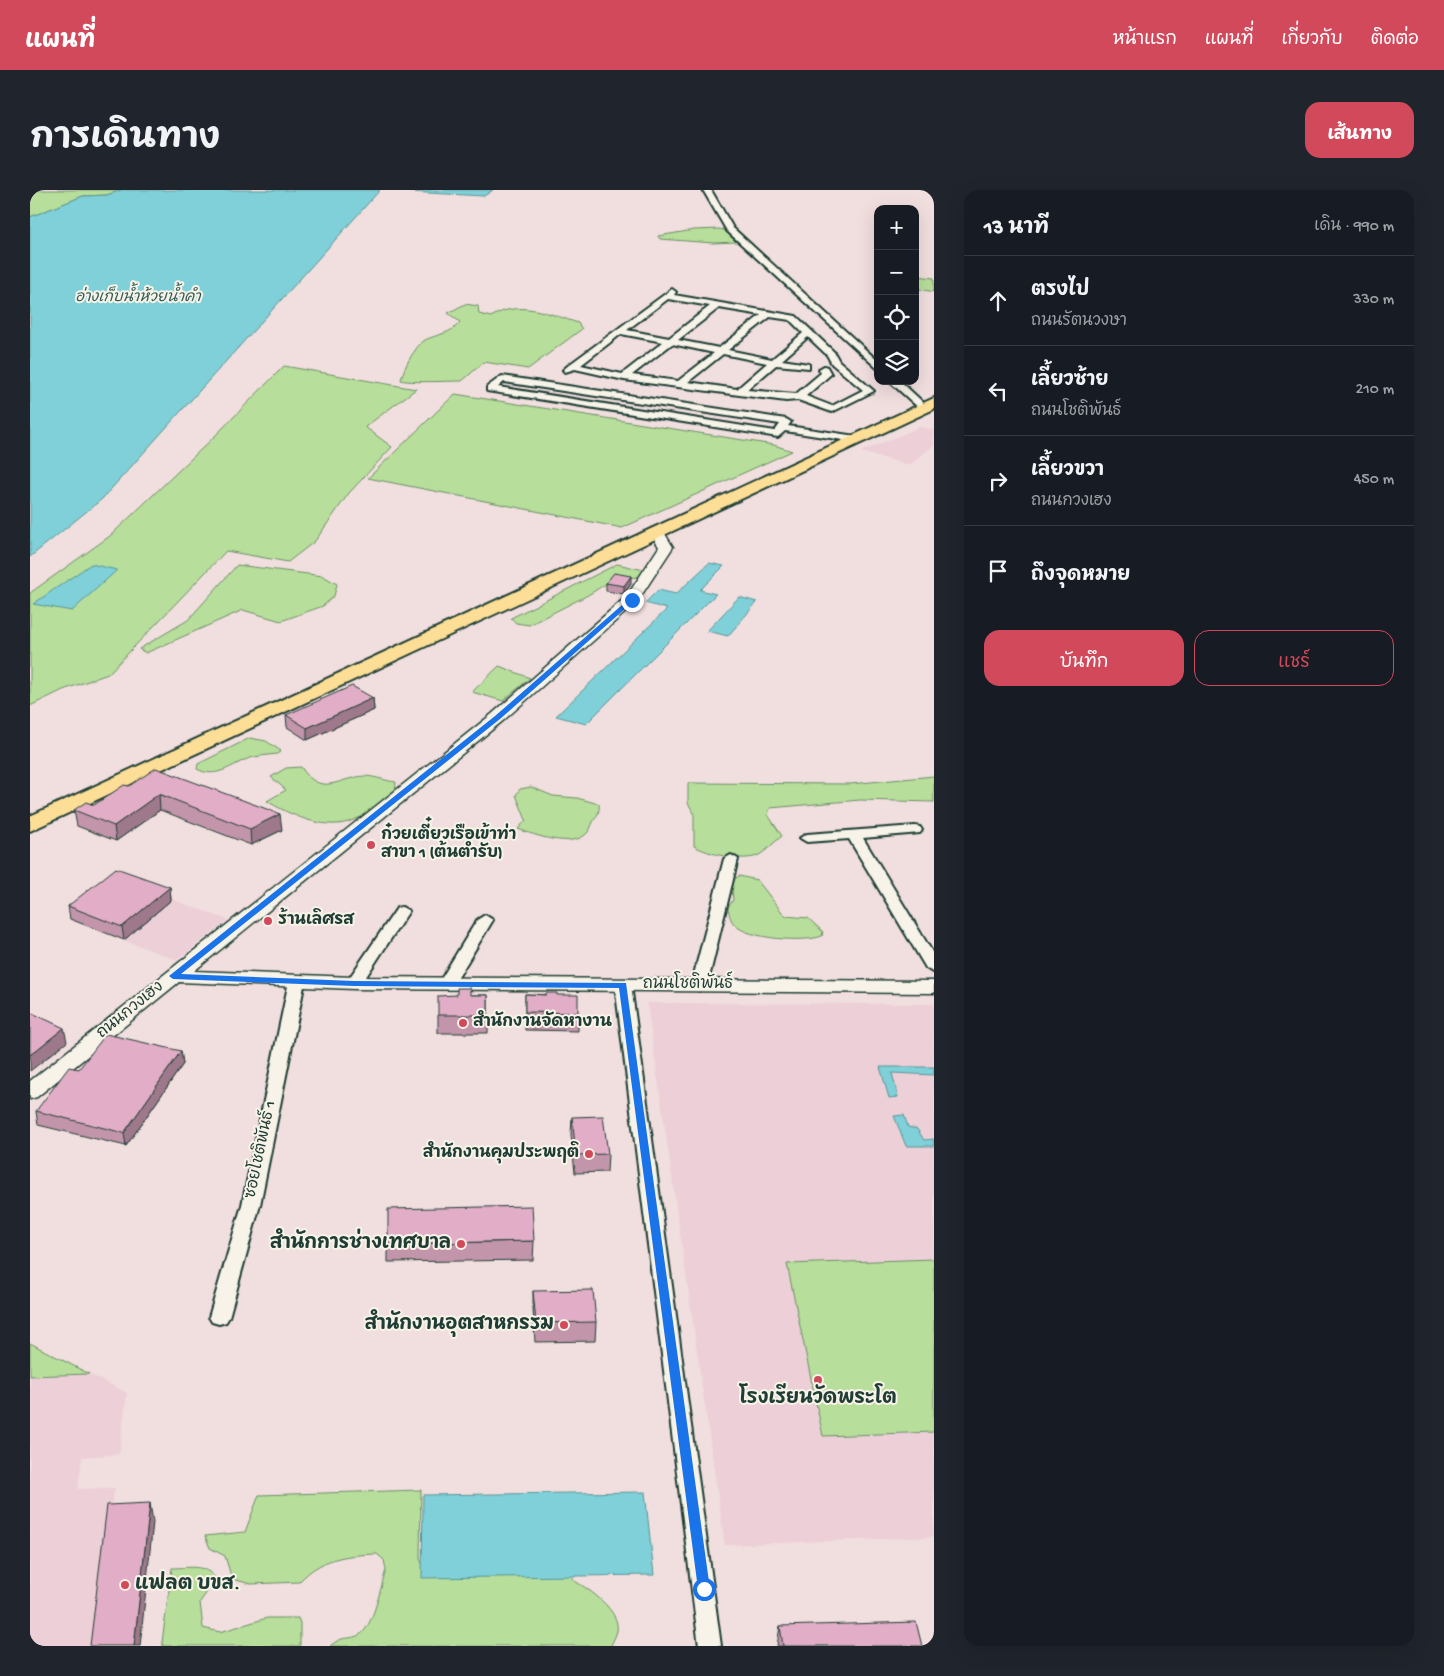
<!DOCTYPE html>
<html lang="th">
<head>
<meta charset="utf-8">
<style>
  :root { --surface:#171b24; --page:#20242c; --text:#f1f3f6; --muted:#9ea1a6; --line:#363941; --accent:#d1495b }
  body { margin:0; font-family:"Gochi Hand","Playpen Sans Thai",sans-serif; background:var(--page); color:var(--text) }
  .controls { position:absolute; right:15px; top:15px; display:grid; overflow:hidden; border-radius:10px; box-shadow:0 5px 20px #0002 }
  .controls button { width:45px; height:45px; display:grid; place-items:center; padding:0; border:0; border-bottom:1px solid var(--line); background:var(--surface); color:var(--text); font:25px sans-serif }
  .stop { position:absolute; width:15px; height:15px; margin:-11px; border:4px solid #1a73e8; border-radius:50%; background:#fff }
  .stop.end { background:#1a73e8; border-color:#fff; box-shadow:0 1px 5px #0008 }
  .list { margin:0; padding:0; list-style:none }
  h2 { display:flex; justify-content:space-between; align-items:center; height:65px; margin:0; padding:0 20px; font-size:21px }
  h2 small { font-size:16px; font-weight:400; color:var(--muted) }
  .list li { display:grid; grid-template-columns:32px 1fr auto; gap:15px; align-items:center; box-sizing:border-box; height:90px; padding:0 20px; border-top:1px solid var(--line) }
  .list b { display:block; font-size:19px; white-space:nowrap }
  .list p { margin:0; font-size:16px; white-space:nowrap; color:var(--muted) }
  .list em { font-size:16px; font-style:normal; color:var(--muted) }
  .actions { display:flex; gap:10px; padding:15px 20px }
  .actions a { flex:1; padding:11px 0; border:1px solid var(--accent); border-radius:15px; text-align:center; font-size:18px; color:var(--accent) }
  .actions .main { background:var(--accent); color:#fff }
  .icon { flex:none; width:28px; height:28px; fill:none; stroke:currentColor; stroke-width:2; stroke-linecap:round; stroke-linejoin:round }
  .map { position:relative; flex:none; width:904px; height:1456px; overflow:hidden; border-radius:15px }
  header { display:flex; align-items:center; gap:30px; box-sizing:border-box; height:70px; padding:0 25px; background:var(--accent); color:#fff }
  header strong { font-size:24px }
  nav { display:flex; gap:28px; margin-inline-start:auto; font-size:18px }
  .intro { display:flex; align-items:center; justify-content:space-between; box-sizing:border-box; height:120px; padding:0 30px }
  h1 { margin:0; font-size:35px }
  .button { padding:12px 22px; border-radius:15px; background:var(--accent); color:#fff; font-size:18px; font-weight:700 }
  main { display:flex; gap:30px; padding:0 30px }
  aside { flex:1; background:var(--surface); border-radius:15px; box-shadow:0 5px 20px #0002 }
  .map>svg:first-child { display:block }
  .built { fill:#eccfd7 }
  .green { fill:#b7de9a; stroke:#6b8e67 }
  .water { fill:#7fd0d8; stroke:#599596 }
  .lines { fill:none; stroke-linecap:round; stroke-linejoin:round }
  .minor-casing { stroke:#1f3d34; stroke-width:4 }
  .tertiary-casing { stroke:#1f3d34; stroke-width:3 }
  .primary-casing { stroke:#1f3d34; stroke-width:4 }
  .minor { fill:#f7f3e8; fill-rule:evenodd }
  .tertiary { fill:#f7f3e8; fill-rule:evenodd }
  .primary { fill:#fdde96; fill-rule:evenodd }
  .wall { fill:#c295aa; stroke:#1f3d34 }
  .shaded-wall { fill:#9e798b; stroke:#1f3d34 }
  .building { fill:#e2adc6; stroke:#1f3d34 }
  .route { fill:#1a73e8 }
  .poi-dot { fill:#d1495b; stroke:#f7f3e8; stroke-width:2 }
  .labels { text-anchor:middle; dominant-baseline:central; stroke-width:4; stroke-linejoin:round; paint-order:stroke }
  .far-water-label { font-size:15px; font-style:italic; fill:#325a55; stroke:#f7f3e8 }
  .poi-label { font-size:16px; font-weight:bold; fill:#1f3d34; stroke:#f7f3e8; text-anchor:start }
  .street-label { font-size:16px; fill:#1f3d34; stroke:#f7f3e8 }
  .near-poi-label { font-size:19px; font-weight:bold; fill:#1f3d34; stroke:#f7f3e8; text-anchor:end }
</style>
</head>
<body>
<header>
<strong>แผนที่</strong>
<nav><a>หน้าแรก</a><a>แผนที่</a><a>เกี่ยวกับ</a><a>ติดต่อ</a></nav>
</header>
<div class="intro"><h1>การเดินทาง</h1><a class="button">เส้นทาง</a></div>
<main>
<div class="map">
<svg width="904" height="1456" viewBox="0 0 904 1456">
  <rect width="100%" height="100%" fill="#f1dede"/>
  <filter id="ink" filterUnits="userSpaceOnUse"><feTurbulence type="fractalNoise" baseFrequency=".02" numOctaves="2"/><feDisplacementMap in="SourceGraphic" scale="10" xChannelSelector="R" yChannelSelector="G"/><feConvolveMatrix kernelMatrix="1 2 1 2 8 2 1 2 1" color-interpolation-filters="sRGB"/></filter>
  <g filter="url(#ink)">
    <path class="built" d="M890 237 904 240V255L880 275 831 262Z
      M86 689 198 730 147 770 37 729Z
      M617 813 904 814V1347L695 1355Z
      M59 1184 97 1203 89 1264 52 1267 48 1299 85 1298 81 1315 63 1456H0V1186Z"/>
    <path class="green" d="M0 0H91L77 5 53 6 0 27Z
      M689 39 694 40 706 52 683 53 630 49 628 46 664 40Z
      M887 86 904 88V102L885 98V88Z
      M435 114 448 116 449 124 461 127C488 109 520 124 548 133L552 139 498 179 454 172 432 191C420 191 377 193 371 190 373 179 385 156 395 150 407 144 422 144 430 132L418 123Z
      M254 176 386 199 335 237 362 257 319 303 285 351 258 372 196 361 78 484 33 500 0 516V403L80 346 183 248Z
      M425 204 744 255 762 261 592 338 338 288Z
      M587 374 614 380 615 384 607 387 582 390 558 405 499 435 486 433 481 428Z
      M207 375 293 386 307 394 304 406 293 416 251 431 213 420 116 463 109 459 158 430Z
      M469 476 500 488 473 511 442 502Z
      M220 548 236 551 251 561 247 564C238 565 228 566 220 568 202 574 187 590 167 579L168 574Z
      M271 577C291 608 308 588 334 586 344 586 356 591 366 592L365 604C350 614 335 627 318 632 293 640 258 624 237 611L256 600 241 587 256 578Z
      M904 586V612L830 610 740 618 738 625 752 646C744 652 736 662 727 666 712 672 678 664 664 656V623L658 613V593L820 594Z
      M501 597 523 606 547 608 569 614C570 622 567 626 563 632 561 636 560 641 557 643 543 659 504 645 488 639L496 630 486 605 490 599Z
      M709 686 727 690 755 726 778 728 793 742 792 746C775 753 718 749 705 735 700 730 699 724 698 717L703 710 701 691Z
      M904 1069V1242L793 1246 757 1074Z
      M0 1153 59 1184 0 1186Z
      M391 1300 390 1369 397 1383 538 1375 543 1390C559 1399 591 1421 587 1441 586 1446 582 1452 581 1456H300C315 1444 317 1451 329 1445 343 1439 351 1395 356 1380L354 1370 347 1364C315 1365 291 1368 269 1392L221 1394 202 1389 195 1366 180 1358 175 1346 215 1342 229 1305Z
      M142 1378C161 1378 174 1373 186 1389L170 1412 173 1438 190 1442 237 1428H268L270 1433V1456H133L132 1452Z"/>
    <path class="water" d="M91 0H350L72 309 0 367V27L53 6 77 5Z
      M382 0H463L454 6 379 2Z
      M679 373 694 376 670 400 686 404 556 534 526 526 637 419 615 413 628 400 646 404Z
      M61 374 87 380 42 421 3 414Z
      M709 407 727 412 698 446 677 441Z
      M850 877H904V885L862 883 868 907 859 908Z
      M874 925 878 937 887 939 894 950 904 949V956H876L864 926Z
      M615 1302 624 1385 392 1388 393 1305Z"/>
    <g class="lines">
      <defs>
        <path id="minor" d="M673 0H681L703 38 848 171V179L697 41Z
          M642 99 646 102 644 105 766 126 804 162 809 171 844 201 802 222 768 210 756 211 594 190 545 179 535 182 533 180 540 174ZM638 109 680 116 639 148 597 140ZM689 118 731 125 689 158 648 150ZM740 127 760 130 773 143 742 169 698 160ZM591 144 633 152 592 184 551 175ZM778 147 797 165 802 174 833 200 802 216 776 206 801 184 797 177 794 176 789 179 791 183 766 204 717 200 746 175 779 178V174L752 170ZM642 154 684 163 648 191 602 185ZM693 164 737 173 707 199 658 192Z
          M472 186 756 229 761 232 758 236 826 246 831 249 826 252 755 241 748 247 457 201V197ZM474 192 750 234 745 241 468 197Z
          M859 191H870L897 216V220H891Z
          M885 636 890 637 892 640 890 643 833 648 904 765V783L896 778 819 649 777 652 770 648 777 644Z
          M701 665 708 669 677 796 669 801 661 796 694 669Z
          M372 717 379 721 330 796H318L316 793 318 790 367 718Z
          M455 725 463 730 424 794 422 797H410L408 794 447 730Z
          M267 786 275 791 230 1015 199 1127 196 1132 189 1134 182 1132 179 1127 212 1015 259 791Z
          M593 790 601 795 691 1456H669L585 795Z"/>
        <path id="tertiary" d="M627 338 632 339 643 357 607 412 474 530 164 781 324 787 904 791V803L324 799 149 792 7 907 0 909V891L462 524 597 406 629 357 620 342Z"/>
        <path id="primary" d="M904 208V219L0 641V626Z"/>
      </defs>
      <use href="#minor" class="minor-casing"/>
      <use href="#tertiary" class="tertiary-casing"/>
      <use href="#primary" class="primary-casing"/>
      <use href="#minor" class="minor"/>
      <use href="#tertiary" class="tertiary"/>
      <use href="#primary" class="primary"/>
    </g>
    <path class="wall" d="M576 393 601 394 594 404 576 401Z
      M343 508 344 520 277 550 257 537 256 525Z
      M99 596 252 640 221 655 130 620 86 651 47 636 44 620 64 615Z
      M140 697 141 710 94 750 40 729 38 716Z
      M495 804 527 805 548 823V841L495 840Z
      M440 805H458V843H408V825Z
      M151 861 153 874 96 956 8 935 6 921 49 879Z
      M542 927 578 964 577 982 545 983 541 945Z
      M504 1051 503 1070 358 1072V1054Z
      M503 1101 566 1132 565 1151 505 1152 503 1119Z
      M750 1436 892 1456H747Z"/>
    <path class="shaded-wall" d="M601 386V394L594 404V396Z
      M343 508 344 520 277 550V538Z
      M129 604 130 620 86 651 84 636Z
      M250 624 252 640 221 655 220 639Z
      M140 697 141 710 94 750 92 737Z
      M34 838 37 852 0 881V865Z
      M151 861 153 874 96 956 94 943Z
      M120 1313 123 1332 110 1456H104Z"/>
    <path class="building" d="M584 383 601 386 594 396 576 393Z
      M322 496 343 508 277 538 256 525Z
      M126 578 250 624 220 639 129 604 84 636 44 620 56 612 64 615 94 595 99 596Z
      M86 678 140 697 92 737 38 716Z
      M427 798H440V805H458V825H408V806L427 805Z
      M516 803H527V805H548V823L495 822V804L516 805Z
      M0 822 34 838 0 865Z
      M76 844 151 861 94 943 6 921 39 877 49 879Z
      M573 926 578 964 546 965 542 927Z
      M502 1016 504 1051 358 1054V1019Z
      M563 1100 566 1132 506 1133 503 1101Z
      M120 1313 104 1456H60L77 1315Z
      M886 1432 892 1456H753L750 1436Z"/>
  </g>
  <path class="route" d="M600 408 605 410 470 529 151 784 324 791 596 793 680 1399 674 1404 668 1399 589 798 324 796 143 789 139 786 465 526Z"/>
  <g class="poi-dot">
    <circle cx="341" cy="655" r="5"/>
    <circle cx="238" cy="731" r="5"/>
    <circle cx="433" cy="833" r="5"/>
    <circle cx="559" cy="964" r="5"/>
    <circle cx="431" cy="1054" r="5"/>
    <circle cx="534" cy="1135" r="5"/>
    <circle cx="788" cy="1190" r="5"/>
    <circle cx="95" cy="1395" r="5"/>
  </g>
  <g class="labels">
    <g class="far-water-label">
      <text x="108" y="108">อ่างเก็บน้ำห้วยน้ำคำ</text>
    </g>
    <g class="poi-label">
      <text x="351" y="646">ก๋วยเตี๋ยวเรือเข้าท่า<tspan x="351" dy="18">สาขา 1 (ต้นตำรับ)</tspan></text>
      <text x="248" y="731">ร้านเลิศรส</text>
      <text x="443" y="833">สำนักงานจัดหางาน</text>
      <text x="549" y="964" text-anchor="end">สำนักงานคุมประพฤติ</text>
    </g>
    <g class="street-label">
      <text x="658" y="795">ถนนโชติพันธ์</text>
      <text transform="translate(101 821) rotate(-39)">ถนนกวงเฮง</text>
      <text transform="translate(232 960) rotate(-78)">ซอยโชติพันธ์ 1</text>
    </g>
    <g class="near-poi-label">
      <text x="421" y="1054">สำนักการช่างเทศบาล</text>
      <text x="524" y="1135">สำนักงานอุตสาหกรรม</text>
      <text x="788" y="1209" text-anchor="middle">โรงเรียนวัดพระโต</text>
      <text x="105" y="1395" text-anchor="start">แฟลต บขส.</text>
    </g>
  </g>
</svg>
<div class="controls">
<button>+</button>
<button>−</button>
<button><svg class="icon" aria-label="locate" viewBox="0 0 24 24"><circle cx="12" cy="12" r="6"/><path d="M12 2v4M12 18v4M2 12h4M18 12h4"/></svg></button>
<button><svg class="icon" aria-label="layers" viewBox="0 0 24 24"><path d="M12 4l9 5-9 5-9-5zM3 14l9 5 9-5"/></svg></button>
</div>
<div class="stop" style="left:674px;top:1399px"></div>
<div class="stop end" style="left:602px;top:410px"></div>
</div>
<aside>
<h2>13 นาที<small>เดิน · 990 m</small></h2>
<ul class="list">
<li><svg class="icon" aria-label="ahead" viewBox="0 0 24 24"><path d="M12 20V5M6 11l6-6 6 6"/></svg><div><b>ตรงไป</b><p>ถนนรัตนวงษา</p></div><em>330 m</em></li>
<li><svg class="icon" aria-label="left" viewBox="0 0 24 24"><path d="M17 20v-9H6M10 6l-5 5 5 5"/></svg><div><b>เลี้ยวซ้าย</b><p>ถนนโชติพันธ์</p></div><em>210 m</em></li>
<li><svg class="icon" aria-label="right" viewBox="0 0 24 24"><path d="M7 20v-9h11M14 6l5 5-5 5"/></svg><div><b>เลี้ยวขวา</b><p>ถนนกวงเฮง</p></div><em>450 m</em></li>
<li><svg class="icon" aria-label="arrive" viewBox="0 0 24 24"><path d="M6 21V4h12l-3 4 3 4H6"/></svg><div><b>ถึงจุดหมาย</b></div></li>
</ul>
<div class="actions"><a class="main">บันทึก</a><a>แชร์</a></div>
</aside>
</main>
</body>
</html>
